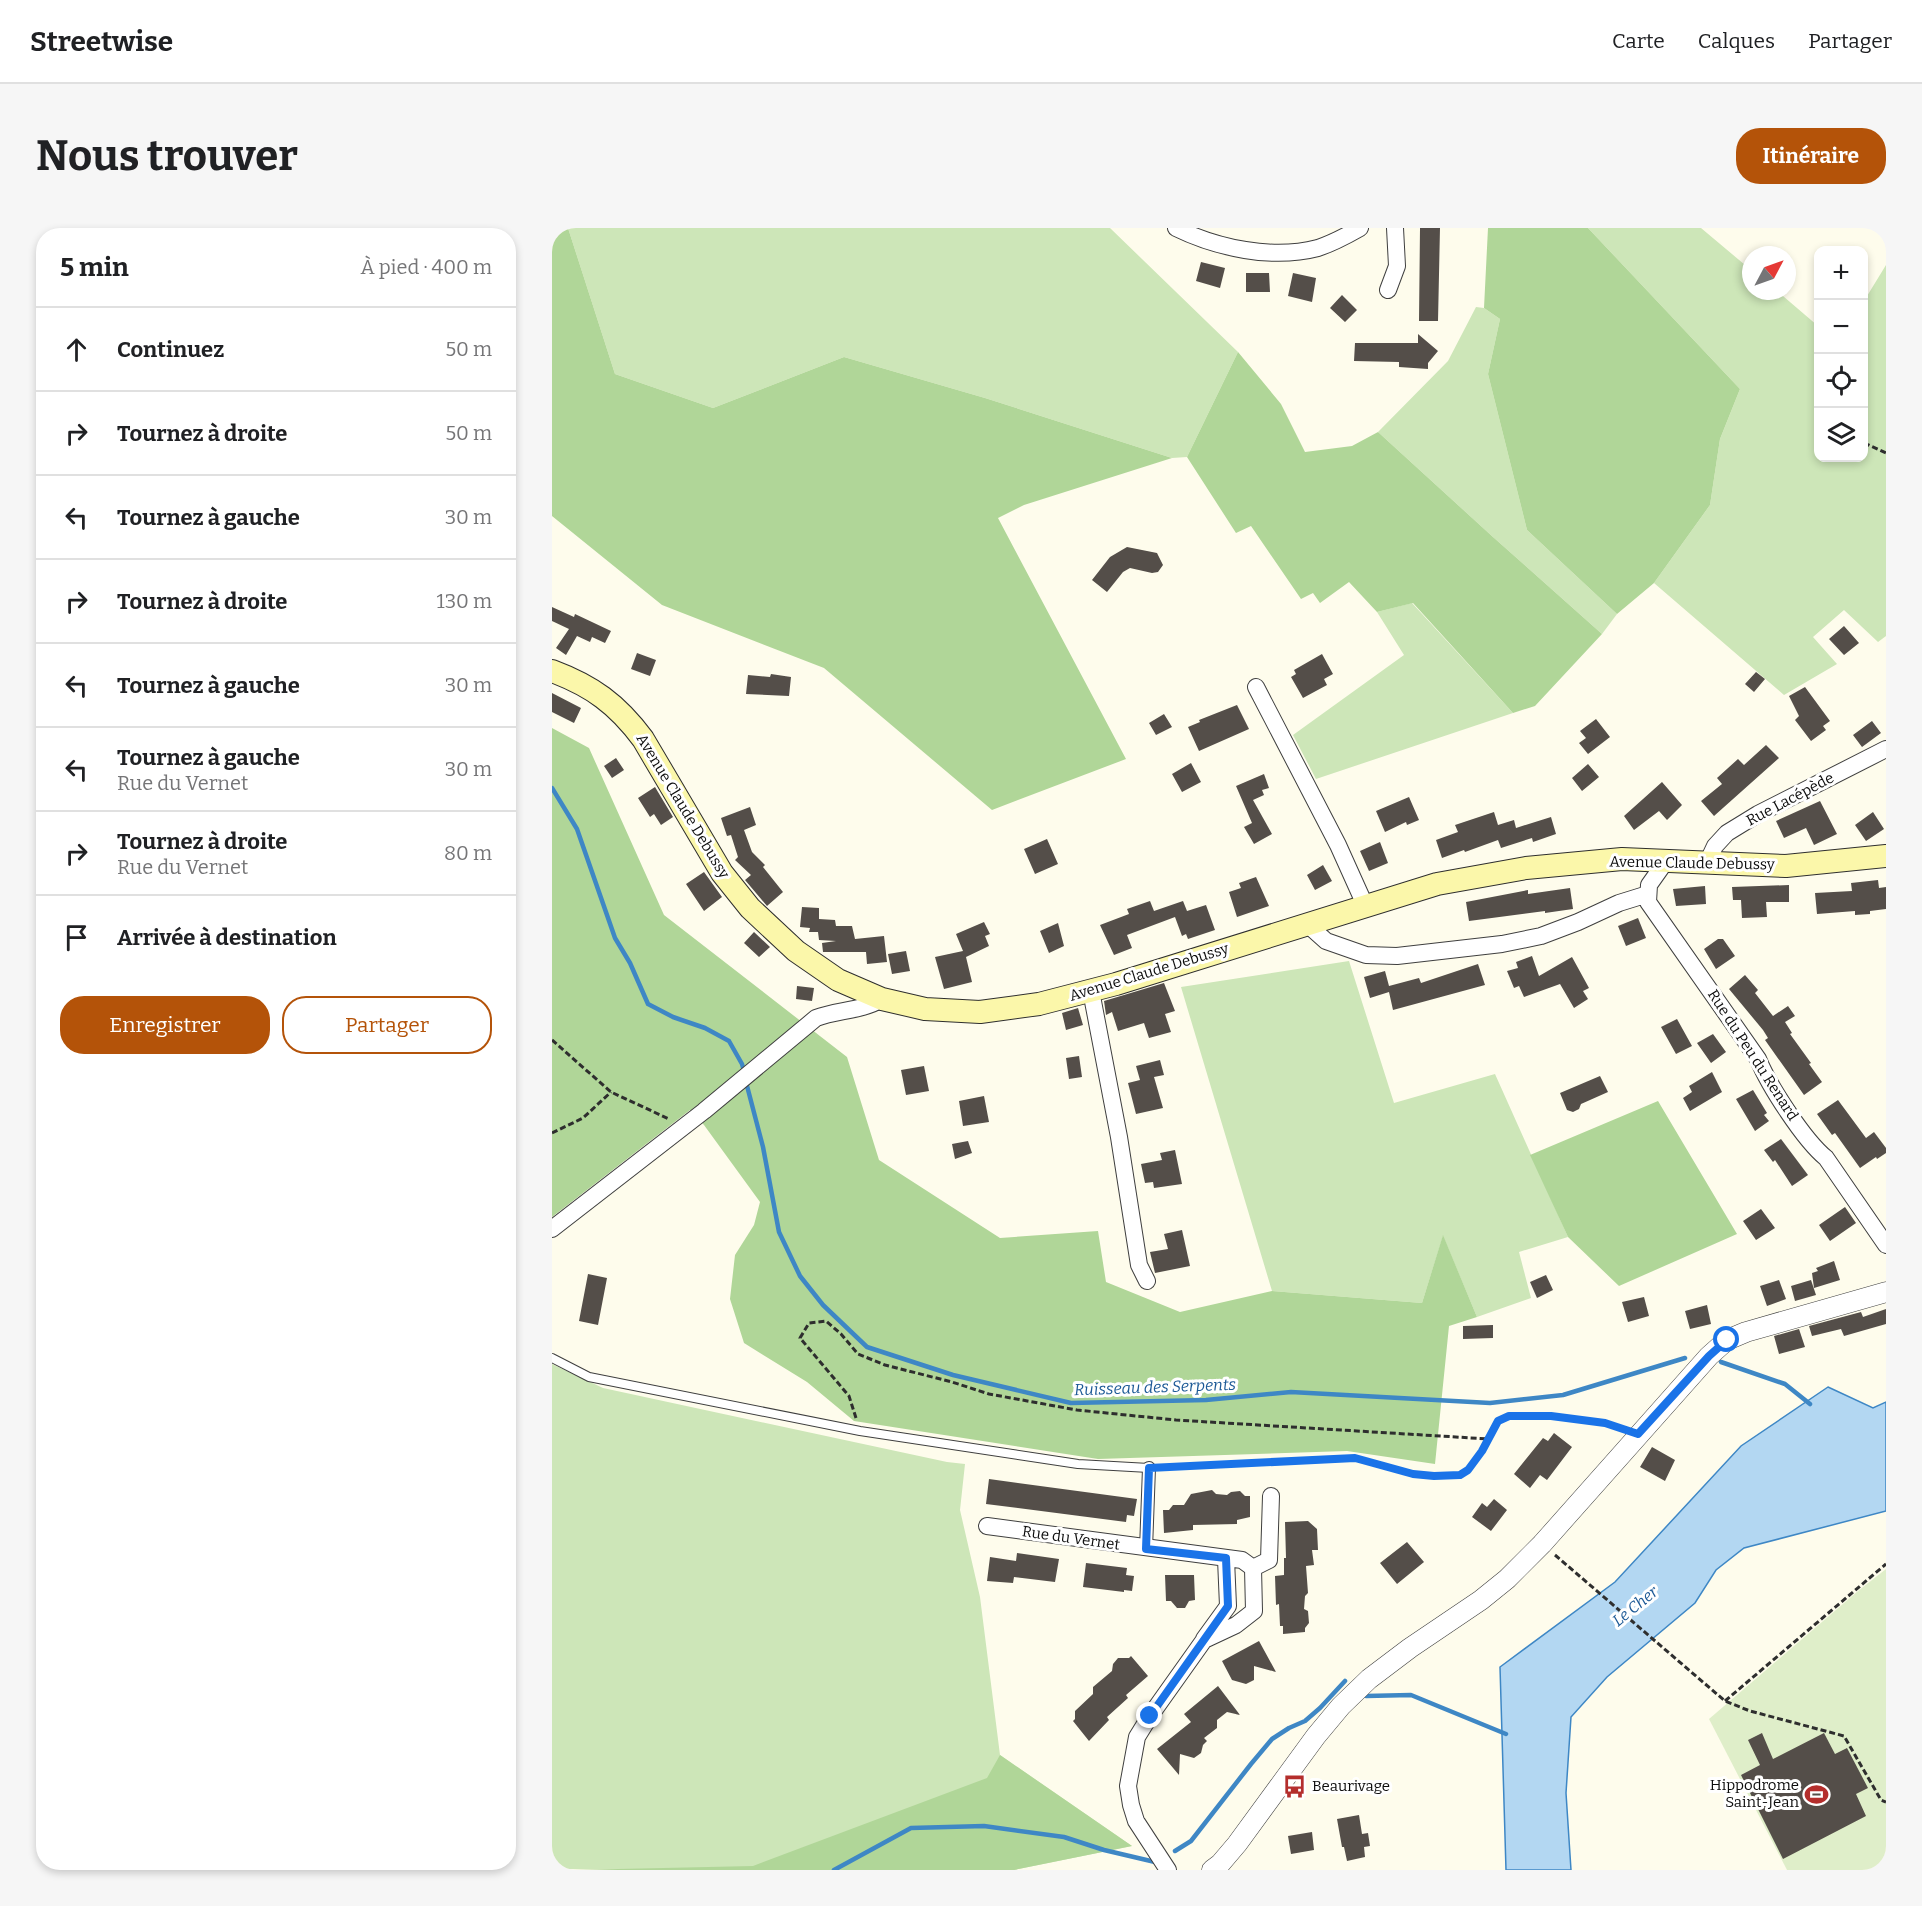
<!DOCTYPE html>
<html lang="fr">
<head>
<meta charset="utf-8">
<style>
  :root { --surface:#fff; --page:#f6f6f6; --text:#202124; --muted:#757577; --line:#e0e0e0; --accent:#b45309 }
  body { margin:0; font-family:Bitter,serif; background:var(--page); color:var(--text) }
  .controls { position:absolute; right:18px; top:18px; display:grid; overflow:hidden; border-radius:12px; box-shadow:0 3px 9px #0003 }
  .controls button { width:54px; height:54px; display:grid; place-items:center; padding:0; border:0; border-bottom:2px solid var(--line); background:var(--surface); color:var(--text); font:30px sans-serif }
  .compass { position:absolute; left:1190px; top:18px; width:54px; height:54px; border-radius:50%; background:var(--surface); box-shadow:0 3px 9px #0003; rotate:49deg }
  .stop { position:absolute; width:18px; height:18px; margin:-14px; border:4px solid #1a73e8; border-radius:50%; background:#fff }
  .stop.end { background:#1a73e8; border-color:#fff; box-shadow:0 2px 6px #0008 }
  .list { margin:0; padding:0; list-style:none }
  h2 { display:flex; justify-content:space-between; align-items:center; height:78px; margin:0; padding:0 24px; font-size:26px }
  h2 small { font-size:20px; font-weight:400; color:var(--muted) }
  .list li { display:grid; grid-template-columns:39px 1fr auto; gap:18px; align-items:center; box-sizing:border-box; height:84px; padding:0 24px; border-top:2px solid var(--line) }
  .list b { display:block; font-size:22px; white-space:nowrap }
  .list p { margin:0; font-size:20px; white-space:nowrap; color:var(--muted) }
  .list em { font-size:20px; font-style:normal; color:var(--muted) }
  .actions { display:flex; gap:12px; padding:18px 24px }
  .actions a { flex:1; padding:14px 0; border:2px solid var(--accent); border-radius:24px; text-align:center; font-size:21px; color:var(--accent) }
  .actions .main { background:var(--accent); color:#fff }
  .icon { flex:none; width:33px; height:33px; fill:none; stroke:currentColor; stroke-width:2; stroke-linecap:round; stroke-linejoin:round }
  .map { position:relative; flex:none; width:1334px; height:1642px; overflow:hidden; border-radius:24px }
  header { display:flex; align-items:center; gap:36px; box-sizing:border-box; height:84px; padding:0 30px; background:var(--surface); border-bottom:2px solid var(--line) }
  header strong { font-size:28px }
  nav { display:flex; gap:33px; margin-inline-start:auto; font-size:21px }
  .intro { display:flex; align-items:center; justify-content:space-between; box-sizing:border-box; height:144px; padding:0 36px }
  h1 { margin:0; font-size:42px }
  .button { padding:15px 27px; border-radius:24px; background:var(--accent); color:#fff; font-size:21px; font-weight:700 }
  main { display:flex; gap:36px; padding:0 36px }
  aside { flex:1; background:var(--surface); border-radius:24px; box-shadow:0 3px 9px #0003 }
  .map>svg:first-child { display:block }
  .green { fill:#cde6b8 }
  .forest { fill:#b0d698 }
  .pitch { fill:#dfeec9 }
  .water { fill:#b3d7f2; stroke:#3e87c5; stroke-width:1.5 }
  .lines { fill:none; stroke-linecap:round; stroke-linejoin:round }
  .stream { stroke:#3e87c5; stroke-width:4.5 }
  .building { fill:#544e49 }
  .service-casing { stroke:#3f3f3f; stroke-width:10 }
  .pedestrian-casing { stroke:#3f3f3f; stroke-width:14 }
  .minor-casing { stroke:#3f3f3f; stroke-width:18 }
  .tertiary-casing { stroke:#3f3f3f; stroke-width:21 }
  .secondary-casing { stroke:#2e2e2e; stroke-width:24 }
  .path { stroke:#2e2e2e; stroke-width:3; stroke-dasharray:6 3; stroke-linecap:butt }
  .service { stroke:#fff; stroke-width:8 }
  .pedestrian { stroke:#fff; stroke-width:12 }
  .minor { stroke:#fff; stroke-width:16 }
  .tertiary { stroke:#fff; stroke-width:20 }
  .secondary { stroke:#fbf7aa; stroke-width:22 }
  .route { stroke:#1a73e8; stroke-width:8 }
  .labels { text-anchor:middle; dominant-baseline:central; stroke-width:6; stroke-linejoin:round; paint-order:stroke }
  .street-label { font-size:15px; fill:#0c0c0c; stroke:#fff }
  .poi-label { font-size:15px; fill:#0c0c0c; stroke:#fff; text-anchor:end }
  .water-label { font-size:16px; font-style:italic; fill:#1c5996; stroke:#fff }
</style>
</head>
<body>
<header>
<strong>Streetwise</strong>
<nav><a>Carte</a><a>Calques</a><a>Partager</a></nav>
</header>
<div class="intro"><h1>Nous trouver</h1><a class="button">Itinéraire</a></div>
<main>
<aside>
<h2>5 min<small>À pied · 400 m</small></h2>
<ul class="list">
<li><svg class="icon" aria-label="ahead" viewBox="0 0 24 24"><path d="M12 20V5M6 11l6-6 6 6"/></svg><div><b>Continuez</b></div><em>50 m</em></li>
<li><svg class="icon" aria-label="right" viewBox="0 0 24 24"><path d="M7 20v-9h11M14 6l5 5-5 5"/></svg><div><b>Tournez à droite</b></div><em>50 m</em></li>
<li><svg class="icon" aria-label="left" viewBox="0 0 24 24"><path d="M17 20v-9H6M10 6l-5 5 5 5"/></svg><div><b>Tournez à gauche</b></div><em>30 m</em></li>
<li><svg class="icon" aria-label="right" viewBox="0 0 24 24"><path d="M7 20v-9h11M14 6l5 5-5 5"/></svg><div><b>Tournez à droite</b></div><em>130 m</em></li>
<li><svg class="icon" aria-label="left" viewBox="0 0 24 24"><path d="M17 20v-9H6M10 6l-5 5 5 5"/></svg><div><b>Tournez à gauche</b></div><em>30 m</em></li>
<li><svg class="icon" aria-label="left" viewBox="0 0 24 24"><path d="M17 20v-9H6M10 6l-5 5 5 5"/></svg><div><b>Tournez à gauche</b><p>Rue du Vernet</p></div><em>30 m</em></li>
<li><svg class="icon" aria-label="right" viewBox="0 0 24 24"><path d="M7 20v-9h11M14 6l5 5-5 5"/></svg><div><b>Tournez à droite</b><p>Rue du Vernet</p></div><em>80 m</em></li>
<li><svg class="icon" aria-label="arrive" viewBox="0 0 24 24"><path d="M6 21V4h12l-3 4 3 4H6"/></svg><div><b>Arrivée à destination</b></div></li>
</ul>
<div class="actions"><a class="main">Enregistrer</a><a>Partager</a></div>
</aside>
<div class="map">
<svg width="1334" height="1642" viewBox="0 0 1334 1642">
  <rect width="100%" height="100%" fill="#fefcec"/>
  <path class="green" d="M16 0H558L686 124 635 229 620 230 433 170 292 129 161 180 63 146Z
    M1036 0H1149L1199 42V63H1225L1266 98V230H1312V73L1334 37V408L1326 414 1292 382 1261 409 1285 436 1232 467 1102 355 1158 277 1168 211 1188 161Z
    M924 79 932 80 948 91 936 146 975 302 1065 386 1050 406 941 309 826 204 896 133Z
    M860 375 961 485 764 551 741 507 852 427 825 384Z
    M797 733 842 875 943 846 1016 1009 967 1024 979 1070 925 1089 891 1008 870 1075 720 1063 629 759Z
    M0 1136 51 1160 395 1234 413 1236 408 1282 428 1369 448 1527 580 1618 462 1642 0 1641Z"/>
  <path class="forest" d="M0 0H16L63 146 161 180 292 129 433 170 620 230 472 277 446 290 574 531 440 582 272 440 110 377 0 288Z
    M936 0H1036L1188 161 1168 211 1158 277 1102 355 1065 386 975 302 936 146 948 91 932 80Z
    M686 124 729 176 753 224 800 218 826 204 941 309 1050 406 983 478 961 485 861 375 825 384 797 354 768 375 761 365 749 371 699 298 684 305 635 229Z
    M0 500 37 520 112 687 295 829 327 932 448 1010 546 1003 554 1054 628 1084 720 1063 870 1075 891 1007 925 1089 897 1098 883 1236 795 1223 546 1231 302 1193 255 1154 192 1115 178 1071 183 1027 202 997 208 974 152 897 138 882 0 989Z
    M1106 873 1185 1006 1067 1058 1016 1009 978 927Z
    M448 1527 580 1618 462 1642H21L201 1638 435 1550Z"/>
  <path class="pitch" d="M1334 1341V1642H1235L1157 1491 1306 1363Z"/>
  <path class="water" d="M1276 1159 1321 1180 1334 1174V1283L1192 1320 1164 1342 1143 1375 1055 1449 1019 1489 1014 1565 1019 1642H954L948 1439 1063 1354 1189 1218Z"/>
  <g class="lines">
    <path class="stream" d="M0 560 25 601 63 710 78 735 96 776 121 789 153 800 177 813 190 836 192 843
      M194 854 211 919 227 1004 248 1048 271 1077 315 1119 401 1147 519 1175 654 1172 739 1164 938 1175 1011 1167 1133 1130
      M1169 1134 1233 1156 1258 1176
      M814 1468 859 1467 954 1506
      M623 1623 639 1613 699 1536 720 1511 737 1500 753 1493 768 1480 793 1453
      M282 1642 359 1600 432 1598 512 1609 552 1622 603 1634"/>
  </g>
  <path class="building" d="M868 0H888L886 93H867Z
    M649 34 673 40 668 60 644 53Z
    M694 45H717L718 64H694Z
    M741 45 764 50 760 74 736 68Z
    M790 67 805 82 793 94 778 80Z
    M866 106 886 123 876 135V141L847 139V134L802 133 803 115H866Z
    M575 319 605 325 611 337 606 344 600 345 578 340 571 344 555 364 540 352 558 329Z
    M0 379 22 389 23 386 59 403 53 415 40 409 38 414 25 408 14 427 4 420 17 401 0 393Z
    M1292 398 1307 415 1292 427 1277 411Z
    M85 425 104 432 98 448 79 441Z
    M770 426 781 446 772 451 775 457 751 470 739 449 744 446 742 442Z
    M1204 444 1213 451 1202 464 1193 456Z
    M219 446 239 449 237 468 194 466 196 447 218 449Z
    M1253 459 1278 493 1271 498 1274 502 1259 513 1243 492 1247 488 1237 468Z
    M0 465 29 480 22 495 0 484Z
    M685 477 697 501 647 523 636 499 648 494 647 492Z
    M612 486 620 499 604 507 597 495Z
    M1044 491 1058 509 1036 526 1027 515 1034 510 1028 503Z
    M1320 493 1329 505 1310 519 1301 507Z
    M1214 517 1227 530 1162 588 1149 573 1170 556 1165 550 1186 531 1192 537Z
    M64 530 72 542 60 550 52 538Z
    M639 535 649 554 630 564 620 546Z
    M1036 536 1047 549 1030 563 1020 550Z
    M712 546 717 560 710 562 712 567 701 572 720 606 702 616 692 599 700 595 684 558Z
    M1110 554 1130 577 1115 592 1107 583 1082 602 1072 588Z
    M103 559 121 589 109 597 102 586 98 589 86 570Z
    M857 569 867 592 855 597 854 594 833 604 824 583Z
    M1268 573 1285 606 1262 617 1254 600 1232 610 1224 593Z
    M198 579 204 597 192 602 200 624 213 637 211 639 231 664 215 678 193 652 199 647 183 632 186 629 179 607 175 608 169 590Z
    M942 584 946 597 962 592 964 600 999 589 1004 606 981 614 980 610 949 620 946 612 913 624 912 622 890 630 884 612 906 604 903 597Z
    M1321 584 1332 601 1314 613 1303 597Z
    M495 611 506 636 483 646 472 621Z
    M828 614 836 635 817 643 808 623Z
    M771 637 780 653 763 662 755 647Z
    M152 644 170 669 152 683 134 656Z
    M704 649 717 678 685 689 677 664 689 660 687 655Z
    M1326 652 1327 660 1334 659V681L1318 683V686L1303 687V683L1265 686 1263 665 1300 663 1299 655Z
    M1237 657V674H1214L1215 689 1190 690 1189 672H1181L1180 659Z
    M1153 658 1154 676 1124 678 1121 661Z
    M1018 660 1021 681 993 685V683L917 693 914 674 976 662V666Z
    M598 673 602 683 631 673 635 683 654 677 663 702 636 711 634 706 630 708 623 689 575 707 580 720 562 727 548 697 577 686 575 681Z
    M250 679 267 680V691L283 692 284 698H300L303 711 332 708 335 734 315 736 314 724H271L270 715 284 713 267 712 266 704H257L258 700 248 699Z
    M1086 690 1094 710 1074 718 1066 698Z
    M432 694 438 706 433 708 437 718 414 729 420 754 392 761 383 729 411 723 404 706Z
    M506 695 512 718 497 725 488 703Z
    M202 704 218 719 207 729 192 715Z
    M1166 711H1171L1183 728 1164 741 1152 721Z
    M354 723 358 743 340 746 336 726Z
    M980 728 987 748 1020 729 1037 760 1031 763 1036 771 1022 780 1008 756 972 769 967 758 962 760 955 743 966 740 964 734Z
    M926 736 933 757 841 782 837 764 818 770 812 749 833 743 837 758 867 750 869 755Z
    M1193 747 1206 762 1203 765 1221 788 1236 778 1243 788 1233 794 1240 805 1238 806 1259 835 1257 836 1270 854 1252 867 1213 812 1216 810 1211 802 1177 761Z
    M612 755 623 783 613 786 619 804 597 810 592 795 566 803 560 784 554 787 552 773Z
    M245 758 262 760 260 773 244 771Z
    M526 780 531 797 514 802 510 785Z
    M1125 791 1140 818 1124 826 1109 799Z
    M1161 806 1174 824 1159 835 1145 815Z
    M527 828 530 849 517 851 514 830Z
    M608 832 612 847 602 849 611 880 584 886 576 855 588 852 584 838Z
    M372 838 377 863 354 867 349 842Z
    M1160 844 1170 864 1138 883 1131 870 1140 864 1137 858Z
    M1048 848 1056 864 1029 876 1027 881 1021 884 1015 882 1008 865Z
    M1201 862 1215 885 1212 887 1217 893 1203 903 1184 871Z
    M432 868 437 894 411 898 407 873Z
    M1286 872 1314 910 1322 904 1334 920V925L1325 931 1324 929 1308 940 1283 905 1280 907 1265 886Z
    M1229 911 1256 947 1240 958 1223 932 1221 934 1212 922Z
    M416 913 420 925 403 931 400 916Z
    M623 922 630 956 602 960 601 954 593 955 589 936 610 932 608 925Z
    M1293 979 1304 995 1278 1013 1267 997Z
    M1209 981 1223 1000 1204 1012 1191 993Z
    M630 1002 638 1038 603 1045 598 1024 616 1021 612 1006Z
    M1282 1033 1288 1052 1262 1060 1260 1045 1266 1043 1264 1040Z
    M36 1046 55 1050 46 1097 27 1093Z
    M994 1047 1001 1062 985 1070 978 1054Z
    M1227 1052 1234 1071 1215 1078 1208 1058Z
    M1259 1052 1264 1067 1243 1073 1239 1058Z
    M1092 1069 1097 1088 1076 1094 1070 1074Z
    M1155 1077 1159 1096 1138 1101 1133 1083Z
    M1334 1081V1096L1292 1108 1289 1101 1260 1108 1257 1098 1309 1084 1311 1089Z
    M941 1097V1110L911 1111V1098Z
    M1247 1101 1253 1119 1227 1126 1222 1108Z
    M1002 1205 1020 1219 995 1252 988 1247 978 1260 962 1246 991 1210 996 1213Z
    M1100 1219 1123 1232 1113 1253 1088 1239Z
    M437 1251 585 1271 582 1288 575 1287 574 1294 434 1276Z
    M660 1262 664 1266 675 1267 679 1264 688 1263 693 1268H698V1289L685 1292V1296L641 1297V1302L612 1305 611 1282H617L621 1277H632L639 1266Z
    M942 1271 955 1282 939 1303 920 1289 930 1275 935 1279Z
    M756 1293 765 1301 766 1322H760L762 1337 754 1338 756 1365 753 1368 752 1381 756 1383 757 1395 753 1400V1404L731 1406V1398H728L727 1376 724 1377 723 1348 732 1347V1330H734L733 1294Z
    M855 1314 872 1334 845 1356 828 1335Z
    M465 1325 507 1331 503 1354 462 1349 461 1355 435 1353 438 1329 464 1333Z
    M534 1335 575 1340 574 1347 582 1348 580 1363 572 1362V1364L531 1359Z
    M613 1347H642L643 1372 637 1373 633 1380H625L619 1373H614Z
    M707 1413 724 1444 702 1438V1452L694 1456 680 1452 670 1433Z
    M579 1428 596 1448 574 1467 576 1470 555 1489 557 1492 537 1513 521 1493 523 1491V1483L541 1466V1459L560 1443 561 1436 566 1430H577Z
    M666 1458 688 1487 675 1484 665 1492V1500L652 1510 655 1513 651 1517 649 1525 642 1530 628 1526 627 1547 605 1521 639 1494 632 1486Z
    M1210 1505 1221 1531 1272 1505 1283 1526 1295 1520 1316 1560 1304 1566 1314 1588 1231 1631 1189 1547 1208 1537 1196 1512Z
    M807 1587 810 1606 816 1605 818 1618 812 1619 813 1629 795 1633 792 1619H790L785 1591Z
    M760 1604 762 1622 739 1626 736 1608Z"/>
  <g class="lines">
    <defs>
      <path id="service" d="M0 1130 37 1149 308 1203 526 1236 597 1240"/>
      <path id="pedestrian" d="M594 1321 597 1240"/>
      <path id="minor" d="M624 0C665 20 720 32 766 20 781 15 794 8 808 0
        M836 62 845 38 843 0
        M704 459 786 617 813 677
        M1114 633 1097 657 1096 674 1206 831C1217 858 1252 912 1274 930L1334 1017
        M1155 635 1163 618 1175 605 1206 586 1334 521
        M755 696 774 713 814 727 845 728 950 716 989 708 1026 694 1067 675 1096 666
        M539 763 567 909 587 1037 595 1053
        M0 1001 152 883 264 790C285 782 310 783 330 771
        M435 1298 690 1332 701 1340
        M652 1411 676 1378 674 1331
        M616 1642 584 1593 579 1577 576 1558 585 1509 598 1488 652 1412 684 1397 702 1383 701 1340 717 1332 719 1268"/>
      <path id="tertiary" d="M660 1642 668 1636 685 1616 764 1508 789 1478 817 1451 858 1420 929 1372 955 1351 990 1316 1157 1128 1175 1112 1194 1104 1334 1064"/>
      <path id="secondary" d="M0 443C40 458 65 476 91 511L170 645 198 680 244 723 286 752 330 771 373 781 428 784 487 776 564 756 885 656 974 640 1070 631 1234 638 1334 628"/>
    </defs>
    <use href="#service" class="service-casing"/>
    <use href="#pedestrian" class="pedestrian-casing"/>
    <use href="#minor" class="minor-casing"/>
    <use href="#tertiary" class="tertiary-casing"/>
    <use href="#secondary" class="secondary-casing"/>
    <path class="path" d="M1312 215 1334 225
      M0 812 59 864 117 891
      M0 905 31 890 59 864
      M304 1190 297 1168 248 1110 257 1095 274 1093 289 1106 306 1126 333 1137 400 1154 437 1166 525 1182 624 1192 937 1211
      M610 1239 803 1230 861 1246 882 1248 908 1247 916 1242 930 1223 946 1193 957 1188 999 1187 1053 1195 1070 1200
      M1003 1327 1173 1473 1198 1483 1292 1508 1329 1572 1334 1574
      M1173 1473 1334 1336"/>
    <use href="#service" class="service"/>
    <use href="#pedestrian" class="pedestrian"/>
    <use href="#minor" class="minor"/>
    <use href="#tertiary" class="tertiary"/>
    <use href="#secondary" class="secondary"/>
  </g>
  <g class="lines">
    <path class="route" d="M598 1488 676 1378 674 1330 594 1321 597 1240 803 1230 861 1246 882 1248 908 1247 916 1242 930 1223 946 1193 957 1188H999L1053 1195 1086 1206 1157 1128 1175 1112"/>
  </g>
  <defs>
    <symbol id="bus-bare" viewBox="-9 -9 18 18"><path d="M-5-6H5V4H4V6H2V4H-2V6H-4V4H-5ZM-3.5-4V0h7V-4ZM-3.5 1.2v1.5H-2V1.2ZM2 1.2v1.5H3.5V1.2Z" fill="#b42e2c" stroke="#fff" stroke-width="2.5" paint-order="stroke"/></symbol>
    <symbol id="stadium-bare" viewBox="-9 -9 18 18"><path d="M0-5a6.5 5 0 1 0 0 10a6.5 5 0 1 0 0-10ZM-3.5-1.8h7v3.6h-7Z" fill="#b42e2c" stroke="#fff" stroke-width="2.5" paint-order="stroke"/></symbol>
  </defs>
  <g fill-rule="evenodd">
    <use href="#bus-bare" x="726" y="1542" width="33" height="33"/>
    <use href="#stadium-bare" x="1248" y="1550" width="33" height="33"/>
  </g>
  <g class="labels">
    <g class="street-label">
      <text transform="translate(1238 571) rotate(-28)">Rue Lacépède</text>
      <text transform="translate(131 578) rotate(59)">Avenue Claude Debussy</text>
      <text transform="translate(1140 635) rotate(1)">Avenue Claude Debussy</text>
      <text transform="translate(597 744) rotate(-17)">Avenue Claude Debussy</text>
      <text transform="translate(1201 827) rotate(57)">Rue du Peu du Renard</text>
      <text transform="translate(519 1310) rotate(8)">Rue du Vernet</text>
    </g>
    <g class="poi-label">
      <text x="1247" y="1557">Hippodrome<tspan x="1247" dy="17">Saint-Jean</tspan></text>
      <text x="760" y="1558" text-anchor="start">Beaurivage</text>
    </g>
    <g class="water-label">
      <text transform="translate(603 1159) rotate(-2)">Ruisseau des Serpents</text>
      <text transform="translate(1083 1378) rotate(-39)">Le Cher</text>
    </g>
  </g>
</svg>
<div class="controls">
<button>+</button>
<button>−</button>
<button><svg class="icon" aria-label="locate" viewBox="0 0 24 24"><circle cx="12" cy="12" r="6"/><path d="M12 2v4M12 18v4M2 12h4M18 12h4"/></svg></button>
<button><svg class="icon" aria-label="layers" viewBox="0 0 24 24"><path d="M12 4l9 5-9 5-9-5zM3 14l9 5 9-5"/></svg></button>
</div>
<svg class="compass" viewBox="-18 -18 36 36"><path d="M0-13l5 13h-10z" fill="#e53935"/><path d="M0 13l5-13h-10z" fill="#757577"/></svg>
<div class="stop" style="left:1175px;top:1112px"></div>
<div class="stop end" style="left:598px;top:1488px"></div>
</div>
</main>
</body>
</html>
